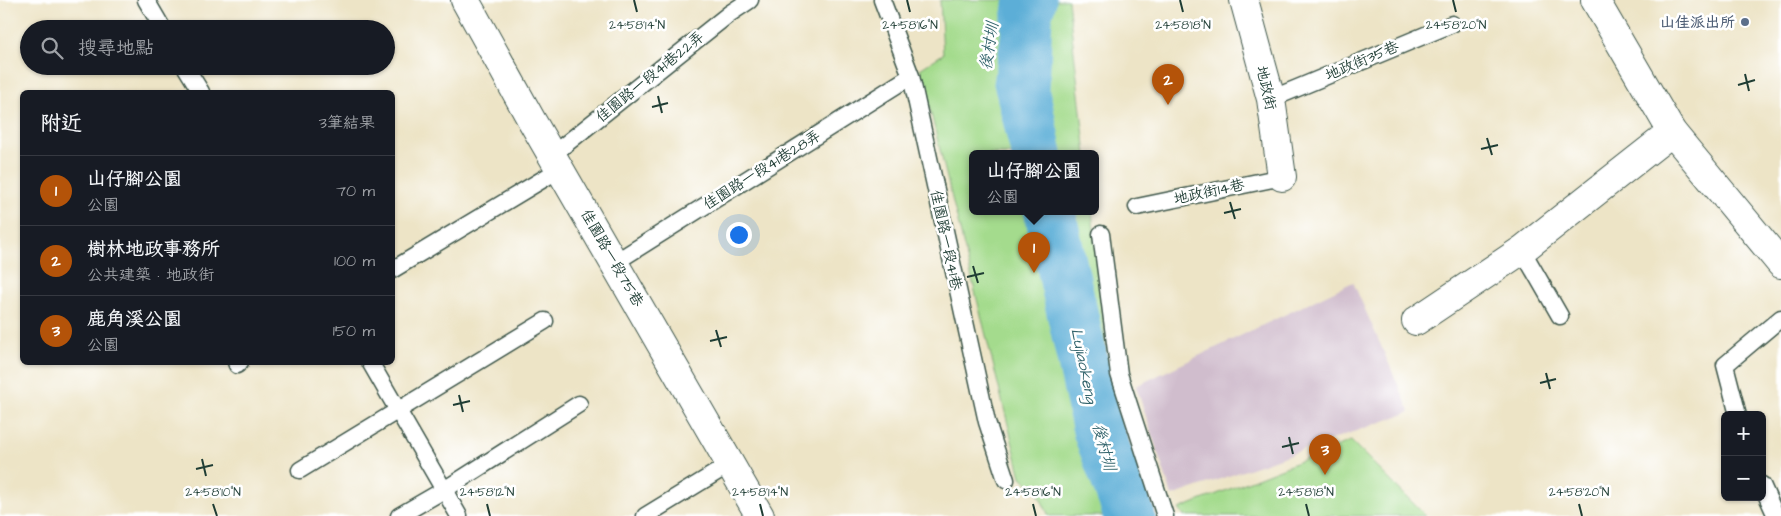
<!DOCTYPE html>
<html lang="zh-TW">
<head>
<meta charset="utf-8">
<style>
  :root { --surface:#171b24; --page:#20242c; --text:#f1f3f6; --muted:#9ea1a6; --line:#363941; --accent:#b45309 }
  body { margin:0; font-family:"Architects Daughter","LXGW WenKai TC",sans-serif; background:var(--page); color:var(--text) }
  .controls { position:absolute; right:15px; bottom:15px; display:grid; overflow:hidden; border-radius:8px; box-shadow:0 1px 4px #0004 }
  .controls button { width:45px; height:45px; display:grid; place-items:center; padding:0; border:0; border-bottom:1px solid var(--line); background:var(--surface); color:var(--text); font:25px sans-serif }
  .you { position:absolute; left:738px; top:234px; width:18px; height:18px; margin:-12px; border:4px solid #fff; border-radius:50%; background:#1a73e8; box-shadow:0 0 0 8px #1a73e833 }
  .badge { display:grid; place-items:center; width:32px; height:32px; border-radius:50%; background:var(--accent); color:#fff; font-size:16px; font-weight:700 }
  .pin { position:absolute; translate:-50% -41px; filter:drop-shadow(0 1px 2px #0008) }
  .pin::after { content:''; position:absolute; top:26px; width:18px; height:15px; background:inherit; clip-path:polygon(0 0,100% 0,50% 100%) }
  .popup { position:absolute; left:969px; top:150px; width:130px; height:65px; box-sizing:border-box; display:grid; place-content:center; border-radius:8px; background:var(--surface); filter:drop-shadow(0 1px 4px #0005); font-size:16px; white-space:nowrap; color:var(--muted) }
  .popup b { font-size:19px; color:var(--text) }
  .popup::after { content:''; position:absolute; left:50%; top:100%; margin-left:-10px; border:10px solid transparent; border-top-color:var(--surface) }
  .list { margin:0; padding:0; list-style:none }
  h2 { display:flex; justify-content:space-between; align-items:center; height:65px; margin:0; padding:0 20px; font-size:21px }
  h2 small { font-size:16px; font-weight:400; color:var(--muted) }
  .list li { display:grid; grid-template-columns:32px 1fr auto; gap:15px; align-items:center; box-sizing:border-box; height:70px; padding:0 20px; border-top:1px solid var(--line) }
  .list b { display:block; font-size:19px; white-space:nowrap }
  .list p { margin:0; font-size:16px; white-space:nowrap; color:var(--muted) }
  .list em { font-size:16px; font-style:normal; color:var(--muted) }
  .icon { flex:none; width:28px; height:28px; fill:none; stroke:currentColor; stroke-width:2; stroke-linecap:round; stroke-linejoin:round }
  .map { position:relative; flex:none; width:1781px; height:516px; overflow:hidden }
  .search { position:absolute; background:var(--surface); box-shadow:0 1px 4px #0004; left:20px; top:20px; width:375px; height:55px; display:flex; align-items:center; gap:12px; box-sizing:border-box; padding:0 18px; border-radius:28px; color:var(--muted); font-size:19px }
  .panel { position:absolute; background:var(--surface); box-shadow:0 1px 4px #0004; left:20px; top:90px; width:375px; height:275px; border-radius:8px }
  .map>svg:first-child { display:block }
  .industrial { fill:#d0bdcd }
  .green { fill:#a4db8d; stroke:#628c60 }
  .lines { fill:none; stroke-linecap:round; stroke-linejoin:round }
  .stream { stroke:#5caed7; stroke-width:9 }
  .river { stroke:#5caed7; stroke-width:51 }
  .lane-casing { stroke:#3e564a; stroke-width:19 }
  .street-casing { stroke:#3e564a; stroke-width:30 }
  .secondary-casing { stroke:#3e564a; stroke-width:30 }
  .lane { stroke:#fff; stroke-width:16 }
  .street { stroke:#fff; stroke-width:28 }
  .secondary { stroke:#fff; stroke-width:28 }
  .ticks { fill:none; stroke:#1f3d34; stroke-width:2 }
  .service-dot { fill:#5c6f8a; stroke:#fff; stroke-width:2 }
  .labels { text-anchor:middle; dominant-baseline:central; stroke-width:5; stroke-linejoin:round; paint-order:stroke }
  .service-label { font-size:15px; font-weight:bold; fill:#4e5e75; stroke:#fff; text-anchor:end }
  .street-label { font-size:15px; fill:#1f3d34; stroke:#fff }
  .water-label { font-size:16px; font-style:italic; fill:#34656d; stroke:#fff }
  .ticks-label { font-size:12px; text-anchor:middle; fill:#1f3d34; stroke:#fff; stroke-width:5; stroke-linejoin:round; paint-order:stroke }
</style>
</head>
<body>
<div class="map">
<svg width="1781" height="516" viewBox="0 0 1781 516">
  <rect width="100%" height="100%" fill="#fff"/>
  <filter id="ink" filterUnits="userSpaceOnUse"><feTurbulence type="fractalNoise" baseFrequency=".02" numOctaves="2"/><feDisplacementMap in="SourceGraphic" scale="10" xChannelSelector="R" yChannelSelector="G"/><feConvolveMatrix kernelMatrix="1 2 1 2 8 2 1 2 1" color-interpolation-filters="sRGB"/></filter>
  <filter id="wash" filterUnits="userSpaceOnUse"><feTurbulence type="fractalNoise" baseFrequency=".0096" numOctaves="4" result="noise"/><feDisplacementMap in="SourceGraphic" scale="20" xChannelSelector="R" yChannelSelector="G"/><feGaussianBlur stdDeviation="1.12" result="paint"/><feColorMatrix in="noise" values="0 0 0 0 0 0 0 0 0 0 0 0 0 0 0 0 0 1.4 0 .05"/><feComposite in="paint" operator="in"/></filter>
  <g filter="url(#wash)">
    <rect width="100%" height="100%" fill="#ede4c6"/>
    <path class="industrial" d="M1353 282 1410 412 1172 496 1136 386Z"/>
    <path class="green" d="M940 0H1068L1086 154H973V212H1092L1116 437 1139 516H1049L1037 491 1021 477 920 69 943 54Z
      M1351 441 1426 516H1184L1179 509Z"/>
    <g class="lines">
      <path class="stream" d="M1011 0 998 84 1015 154
        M1028 212C1052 314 1078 415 1107 516"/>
      <path class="river" d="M1031 0 1027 14 1024 91 1037 154
        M1050 212 1098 430 1130 516"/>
    </g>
  </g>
  <g filter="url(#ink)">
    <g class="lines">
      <defs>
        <path id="lane" d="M146 0 163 29
          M882 0 911 76 987 422 1006 480
          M185 66 201 92
          M1271 99 1452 24
          M552 155 729 14 750 0
          M1137 207 1282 177
          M1101 234 1119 374 1165 516
          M1522 250 1560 316
          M614 263 911 76
          M392 270 560 169
          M236 362 237 365 240 362
          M370 362 459 516
          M1738 415 1725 365 1781 318
          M300 470 545 321
          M1762 485 1776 516
          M399 516 444 490 579 404
          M645 516 730 464"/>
        <path id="street" d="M465 0 532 121 760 516
          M1244 0 1271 99 1282 177
          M1416 321 1522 250 1672 132"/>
        <path id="secondary" d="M1595 0 1672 132 1781 264"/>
      </defs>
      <use href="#lane" class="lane-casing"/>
      <use href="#street" class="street-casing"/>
      <use href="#secondary" class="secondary-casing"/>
      <use href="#lane" class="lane"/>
      <use href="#street" class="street"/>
      <use href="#secondary" class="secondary"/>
    </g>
  </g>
  <path class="ticks" d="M634 0 637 12M907 0 910 12M1180 0 1183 12M1453 0 1456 12M1745 74 1749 91M1738 85 1755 80M658 96 662 113M652 107 668 103M1487 138 1492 155M1481 149 1498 145M1230 202 1235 219M1224 213 1241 209M973 266 978 283M967 277 984 273M716 330 721 347M710 341 727 337M1546 373 1550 389M1540 383 1556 379M459 395 463 412M453 405 470 401M1289 437 1293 454M1282 447 1299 443M202 459 206 476M196 469 213 465M213 504 217 516M487 504 490 516M760 504 763 516M1033 504 1036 516M1306 504 1309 516M1579 504 1582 516"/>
  <circle class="service-dot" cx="1745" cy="22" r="5"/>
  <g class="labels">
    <g class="service-label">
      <text x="1735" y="22">山佳派出所</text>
    </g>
    <g class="street-label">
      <text transform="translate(1362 61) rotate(-23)">地政街35巷</text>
      <text transform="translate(650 77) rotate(-39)">佳園路一段41巷22弄</text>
      <text transform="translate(1266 88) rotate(77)">地政街</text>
      <text transform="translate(762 170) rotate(-32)">佳園路一段41巷28弄</text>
      <text transform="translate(1209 192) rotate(-12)">地政街14巷</text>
      <text transform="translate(946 240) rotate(78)">佳園路一段41巷</text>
      <text transform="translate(612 258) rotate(60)">佳園路一段75巷</text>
    </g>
    <g class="water-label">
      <text transform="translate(989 46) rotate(-81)">後村圳</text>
      <text transform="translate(1084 366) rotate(78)">Lujiaokeng</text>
      <text transform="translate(1104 447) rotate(75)">後村圳</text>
    </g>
  </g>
  <g class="ticks-label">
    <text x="637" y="29">24°58'14"N</text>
    <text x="910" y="29">24°58'16"N</text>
    <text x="1183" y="29">24°58'18"N</text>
    <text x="1456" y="29">24°58'20"N</text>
    <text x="213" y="496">24°58'10"N</text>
    <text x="487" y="496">24°58'12"N</text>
    <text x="760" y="496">24°58'14"N</text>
    <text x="1033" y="496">24°58'16"N</text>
    <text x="1306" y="496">24°58'18"N</text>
    <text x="1579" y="496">24°58'20"N</text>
  </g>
</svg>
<div class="controls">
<button>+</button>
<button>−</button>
</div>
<div class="you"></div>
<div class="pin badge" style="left:1034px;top:273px">1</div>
<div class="popup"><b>山仔腳公園</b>公園</div>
<div class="pin badge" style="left:1168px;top:105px">2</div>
<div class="pin badge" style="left:1325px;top:475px">3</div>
<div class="search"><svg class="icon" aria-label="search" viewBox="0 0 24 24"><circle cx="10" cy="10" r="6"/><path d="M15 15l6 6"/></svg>搜尋地點</div>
<section class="panel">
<h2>附近<small>3筆結果</small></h2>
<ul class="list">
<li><span class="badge">1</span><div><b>山仔腳公園</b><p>公園</p></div><em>70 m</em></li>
<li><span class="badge">2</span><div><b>樹林地政事務所</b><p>公共建築 · 地政街</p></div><em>100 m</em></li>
<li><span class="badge">3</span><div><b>鹿角溪公園</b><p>公園</p></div><em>150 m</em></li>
</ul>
</section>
</div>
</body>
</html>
